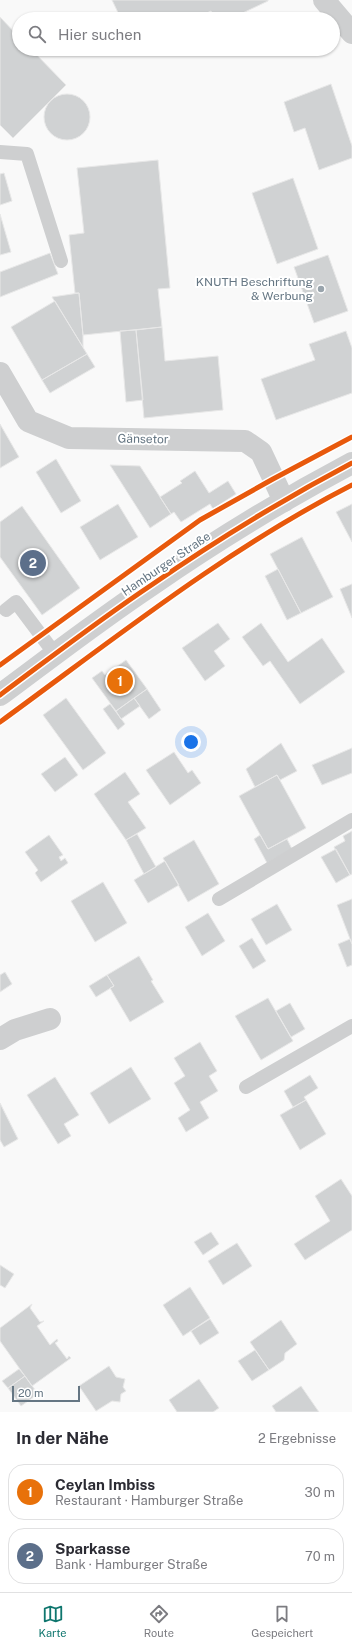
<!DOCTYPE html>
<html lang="de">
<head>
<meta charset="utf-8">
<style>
  :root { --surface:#fff; --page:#f2f2f3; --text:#2b2b33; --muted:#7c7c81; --line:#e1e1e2; --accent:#0f766e }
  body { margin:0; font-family:"Public Sans",sans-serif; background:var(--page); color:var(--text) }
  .scale { position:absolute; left:12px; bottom:10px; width:68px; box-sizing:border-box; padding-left:4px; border:2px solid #657683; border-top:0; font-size:11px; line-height:14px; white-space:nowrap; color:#657683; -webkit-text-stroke:3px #fff; paint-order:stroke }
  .you { position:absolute; left:191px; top:742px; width:14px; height:14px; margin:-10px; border:3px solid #fff; border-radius:50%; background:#1a73e8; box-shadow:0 0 0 6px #1a73e833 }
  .badge { display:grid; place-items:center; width:26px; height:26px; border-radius:50%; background:var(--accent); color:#fff; font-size:13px; font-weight:700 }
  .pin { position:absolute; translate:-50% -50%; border:2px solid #fff; box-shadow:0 1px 4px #0006 }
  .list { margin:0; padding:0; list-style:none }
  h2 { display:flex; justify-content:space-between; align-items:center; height:52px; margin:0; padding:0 16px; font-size:17px }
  h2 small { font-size:13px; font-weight:400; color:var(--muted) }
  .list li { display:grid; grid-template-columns:26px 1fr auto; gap:12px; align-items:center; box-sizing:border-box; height:56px; margin:0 8px 8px; padding:0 8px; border:1px solid var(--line); border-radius:16px }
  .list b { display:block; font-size:15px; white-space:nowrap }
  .list p { margin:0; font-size:13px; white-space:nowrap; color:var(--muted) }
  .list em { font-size:13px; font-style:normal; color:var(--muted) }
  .icon { flex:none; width:22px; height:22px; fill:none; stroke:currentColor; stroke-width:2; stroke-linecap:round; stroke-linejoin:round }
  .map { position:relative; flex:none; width:352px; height:1412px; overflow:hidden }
  .search { position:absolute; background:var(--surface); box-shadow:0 1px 3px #0004; left:12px; right:12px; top:12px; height:44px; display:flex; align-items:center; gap:10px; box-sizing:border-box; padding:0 14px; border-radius:22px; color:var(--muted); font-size:15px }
  .sheet { height:180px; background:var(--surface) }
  nav { display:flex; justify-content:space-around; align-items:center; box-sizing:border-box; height:56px; border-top:1px solid var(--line); background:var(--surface); font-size:11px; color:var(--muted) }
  nav a { display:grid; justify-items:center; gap:2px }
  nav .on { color:var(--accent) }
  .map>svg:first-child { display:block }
  .building { fill:#d0d2d3; stroke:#e8e8e8 }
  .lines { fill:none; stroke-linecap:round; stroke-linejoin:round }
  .service { stroke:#cecfd0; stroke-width:14 }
  .minor { stroke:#cecfd0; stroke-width:22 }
  .tertiary { stroke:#cecfd0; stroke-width:22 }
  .cycleway-casing { stroke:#fff; stroke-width:8 }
  .cycleway { stroke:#e8590c; stroke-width:5 }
  .poi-dot { fill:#99a4ac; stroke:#fff; stroke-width:1.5 }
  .labels { text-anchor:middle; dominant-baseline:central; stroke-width:4; stroke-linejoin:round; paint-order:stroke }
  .poi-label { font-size:12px; fill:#657683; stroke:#fff; text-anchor:end }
  .street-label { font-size:12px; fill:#657683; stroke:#fff }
</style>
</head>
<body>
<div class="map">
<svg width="352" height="1412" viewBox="0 0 352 1412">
  <rect width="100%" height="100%" fill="#f9f9f9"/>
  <path class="building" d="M112 0H268V1L230 19H214L211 11 194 19H121Z
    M0 17 19 37V49H31L66 85 13 138 0 125Z
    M331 84 352 146V158L319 170 305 128 294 132 284 102Z
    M44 117a23 23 0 1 1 46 0a23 23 0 1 1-46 0Z
    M158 160 170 288 158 289 162 327 83 335 79 293H75L69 235 84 233 77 168Z
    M4 173 12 201 0 205V174Z
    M293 178 318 249 277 264 252 193Z
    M0 214 11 252 0 255Z
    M50 253 58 274 0 297V272Z
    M328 255 348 311 314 323 294 267Z
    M79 293 83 335V347L52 297Z
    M55 301 87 354 42 380 11 327Z
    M162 327 165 361 218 356 223 410 144 418 136 330Z
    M136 330 143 400 126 402 120 331Z
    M346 331 352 348V393L276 420 261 379 315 360 309 344Z
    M87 354 95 367 50 393 42 380Z
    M0 424 19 457 0 468Z
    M56 459 81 501 61 513 36 472Z
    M110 465 140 466 171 514 150 528Z
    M195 471 209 493 228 481 236 494 213 509 210 504 181 522 174 512 171 514 160 497 182 483 180 481Z
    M118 504 138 537 100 560 80 527Z
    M352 504V542L336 512Z
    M22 506 80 588 42 615 0 557V522Z
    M302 537 333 597 301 613 270 554Z
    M278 569 301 613 287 620 265 576Z
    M352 584V618L340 589Z
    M218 623 230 639 214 651 225 666 205 681 182 648Z
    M261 623 288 662 322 638 345 672 300 704 270 661 263 666 242 637Z
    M126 660 147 689 116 711 92 678 102 671 105 675Z
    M147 689 161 710 149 719 134 698Z
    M66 698 106 753 83 770 43 715Z
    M134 698 140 706 121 719 116 711Z
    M110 704 125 724 118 730 103 709Z
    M281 743 297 771 280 780 277 775 255 787 246 769Z
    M352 748V773L322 785 312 765Z
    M174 752 188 773 192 770 201 783 170 805 146 770Z
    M65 757 78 775 55 792 41 774Z
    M125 772 140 794 128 802 146 828 126 840 94 794Z
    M277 775 306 828 268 849 239 796Z
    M352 831V874L350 875 334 847 345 841 343 836Z
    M137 834 156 867 144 874 126 840Z
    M49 835 63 855 59 857 61 861 65 858 68 863 41 882 35 873 38 870 25 852Z
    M260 835 268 849 287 839 292 849 267 863 254 839Z
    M194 840 219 884 188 902 163 858Z
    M336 849 350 875 336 883 321 857Z
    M165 861 179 885 148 903 134 880Z
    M103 882 127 923 95 942 71 901Z
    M352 899V944L337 905Z
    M277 904 292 930 266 945 251 919Z
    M208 913 225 941 202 956 185 927Z
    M252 938 266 961 253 969 239 946Z
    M350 939 352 944V965L347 967 338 944Z
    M139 956 153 980 151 981 164 1002 130 1022 110 988 114 986 107 975Z
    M5 972 12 984 0 992V975Z
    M107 975 114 986 96 997 89 986Z
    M268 998 293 1041 261 1060 235 1016Z
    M290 1003 305 1029 291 1037 276 1011Z
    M200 1042 217 1071 209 1076 218 1091 200 1102 209 1118 186 1132 178 1118 190 1110 174 1083 185 1076 174 1058Z
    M131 1067 151 1099 109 1124 90 1093Z
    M310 1075 318 1088 304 1097 306 1100 293 1107 284 1091Z
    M55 1077 79 1115 64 1124 71 1136 58 1144 27 1095Z
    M306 1100 326 1134 300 1150 280 1115Z
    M0 1103 18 1139 4 1147 0 1140Z
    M341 1179 352 1196V1230L305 1260 294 1244 330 1221 315 1196Z
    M211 1232 219 1244 203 1255 194 1242Z
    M237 1243 252 1266 223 1285 208 1261Z
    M0 1265 14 1274 5 1288 0 1285Z
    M190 1287 210 1318 183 1336 163 1305Z
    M32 1304 30 1308 40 1322 44 1321 37 1326 50 1345 57 1339 58 1341 55 1343 67 1359 69 1356 71 1358 32 1386 0 1341V1328Z
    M210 1319 219 1333 200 1345 191 1331Z
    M281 1320 297 1344 285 1353 284 1360 269 1370 250 1342Z
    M255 1350 269 1370 252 1381 238 1361Z
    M109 1366 116 1377 125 1379 123 1387 126 1391 121 1394 120 1402 112 1401 96 1411 79 1386Z
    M19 1369 25 1376 8 1388 2 1381Z
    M25 1376 38 1394 21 1406 8 1388Z
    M199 1379 219 1408 213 1412H177L169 1400Z
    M301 1386 319 1412H276L272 1406Z"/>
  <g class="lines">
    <path class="service" d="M0 152 27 154 61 261
      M6 610 16 602 55 654
      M219 899 352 820
      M246 1087 352 1026"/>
    <path class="minor" d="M324 0 352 33
      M0 373 28 421 69 438 245 441 261 452 284 501
      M0 1039 15 1030 50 1019"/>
    <path class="tertiary" d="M0 695C50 658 99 620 150 586 215 541 282 500 352 463"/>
    <defs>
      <path id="cycleway" d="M0 665 200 520 273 479 352 437
        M0 695C50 658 99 620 150 586 215 541 282 500 352 463
        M0 722C114 639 225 550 352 485"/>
    </defs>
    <use href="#cycleway" class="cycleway-casing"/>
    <use href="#cycleway" class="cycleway"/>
  </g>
  <circle class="poi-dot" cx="321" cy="289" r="4"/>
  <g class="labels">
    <g class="poi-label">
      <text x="313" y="282">KNUTH Beschriftung<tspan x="313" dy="14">&amp; Werbung</tspan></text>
    </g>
    <g class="street-label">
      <text transform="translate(143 439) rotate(1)">Gänsetor</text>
      <text transform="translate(166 564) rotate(-34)">Hamburger Straße</text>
    </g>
  </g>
</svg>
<div class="scale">20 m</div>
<div class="you"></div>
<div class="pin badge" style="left:120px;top:681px;background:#e8710a">1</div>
<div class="pin badge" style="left:33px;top:563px;background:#5c6f8a">2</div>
<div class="search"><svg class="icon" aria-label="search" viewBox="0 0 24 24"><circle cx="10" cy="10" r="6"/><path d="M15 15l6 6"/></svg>Hier suchen</div>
</div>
<section class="sheet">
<h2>In der Nähe<small>2 Ergebnisse</small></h2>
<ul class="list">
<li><span class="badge" style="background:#e8710a">1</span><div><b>Ceylan Imbiss</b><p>Restaurant · Hamburger Straße</p></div><em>30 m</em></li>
<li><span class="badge" style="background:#5c6f8a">2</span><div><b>Sparkasse</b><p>Bank · Hamburger Straße</p></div><em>70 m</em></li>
</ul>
</section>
<nav>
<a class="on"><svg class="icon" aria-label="map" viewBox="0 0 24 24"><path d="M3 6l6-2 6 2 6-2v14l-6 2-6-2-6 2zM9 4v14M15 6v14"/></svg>Karte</a>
<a><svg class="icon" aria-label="directions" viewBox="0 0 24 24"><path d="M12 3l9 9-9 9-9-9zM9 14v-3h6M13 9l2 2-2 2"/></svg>Route</a>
<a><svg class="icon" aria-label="saved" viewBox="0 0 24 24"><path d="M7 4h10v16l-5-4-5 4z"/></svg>Gespeichert</a>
</nav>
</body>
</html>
